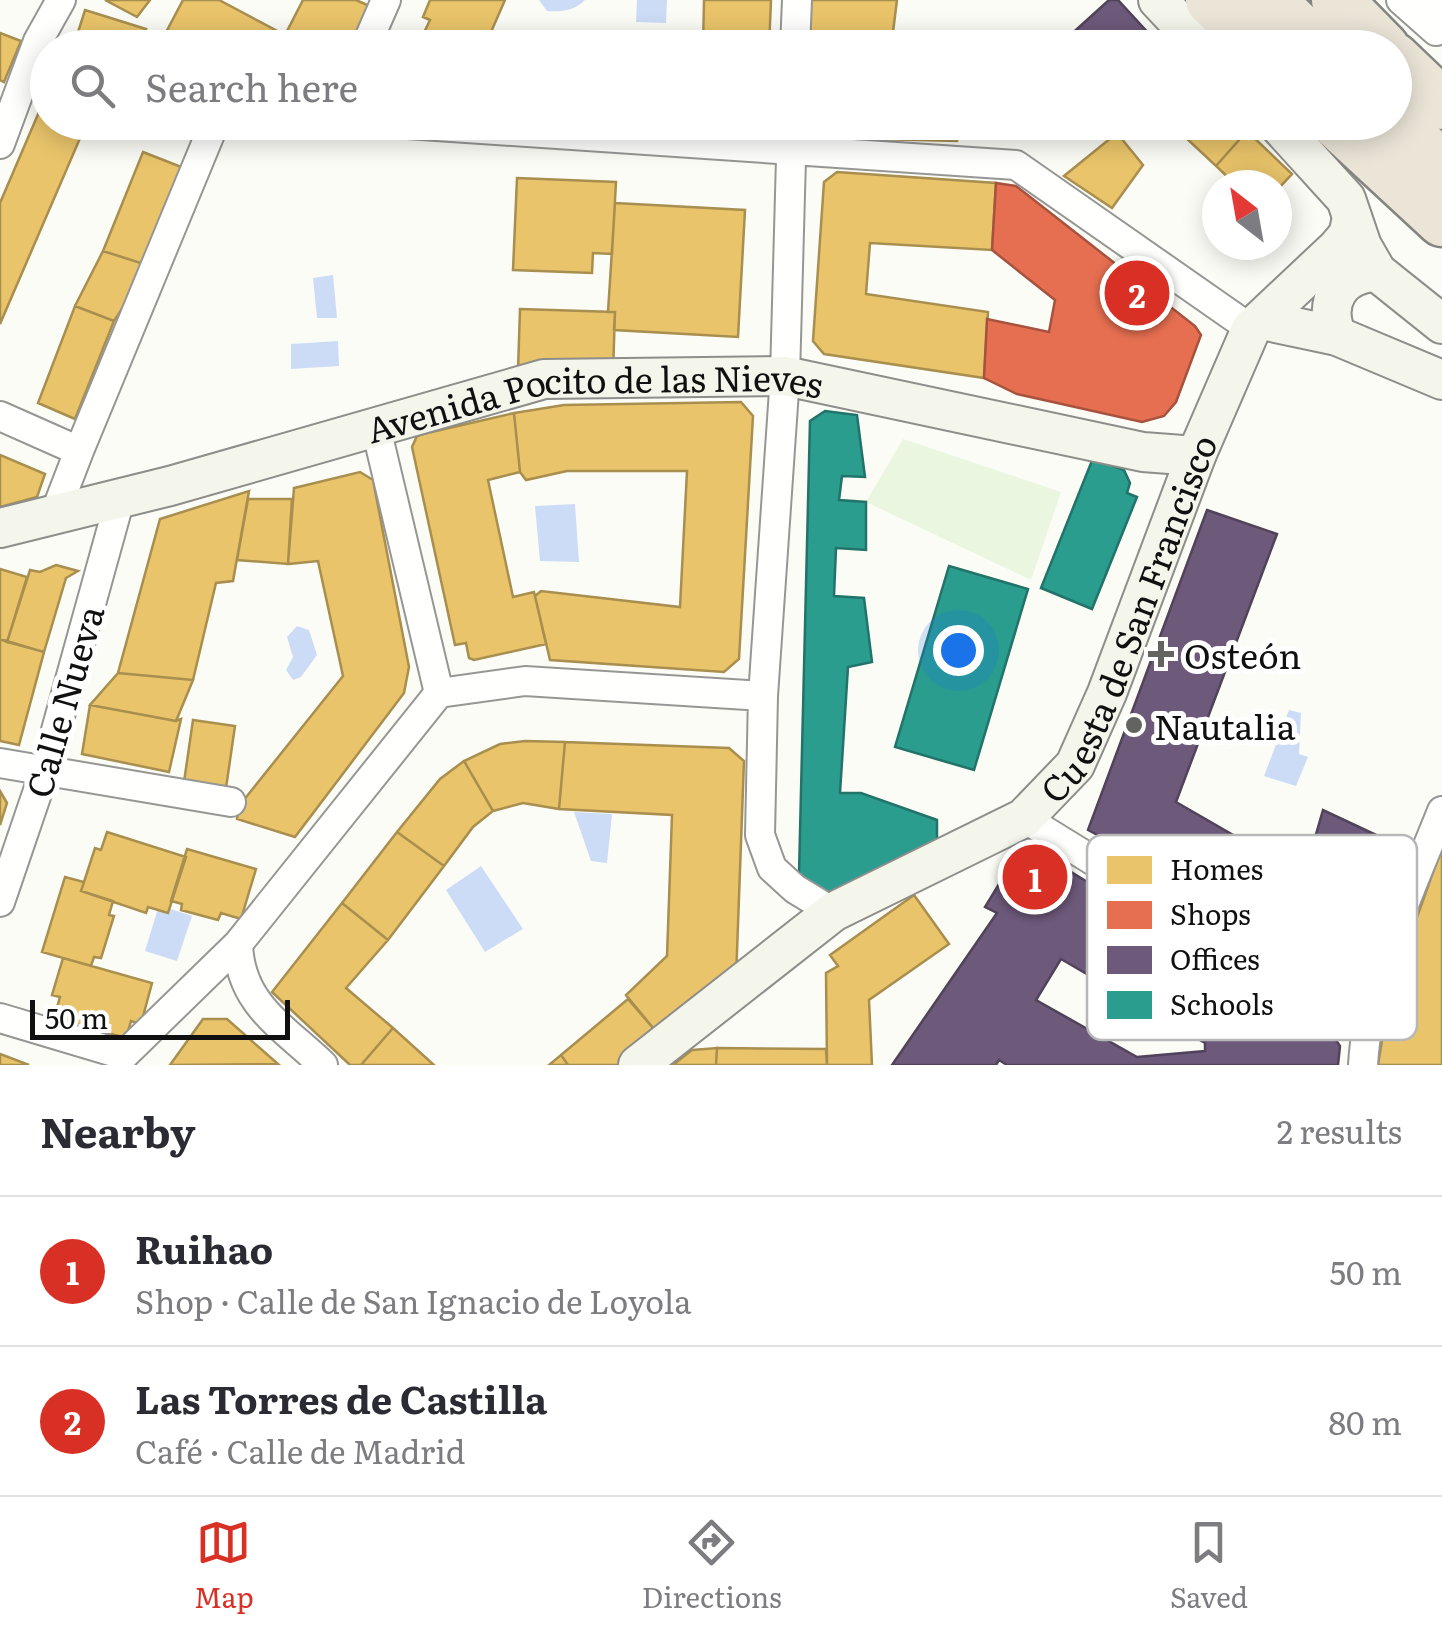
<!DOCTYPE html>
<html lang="en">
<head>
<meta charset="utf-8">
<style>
  :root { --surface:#fff; --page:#f7f7f7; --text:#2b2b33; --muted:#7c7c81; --line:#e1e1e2; --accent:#d93025 }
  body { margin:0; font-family:Literata,serif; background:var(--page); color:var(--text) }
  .compass { position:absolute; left:1202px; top:170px; width:90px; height:90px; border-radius:50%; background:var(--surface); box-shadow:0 5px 25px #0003; rotate:329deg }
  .scale { position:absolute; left:30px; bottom:25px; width:260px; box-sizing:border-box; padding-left:10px; border:5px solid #101010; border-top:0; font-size:28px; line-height:35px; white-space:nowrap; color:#101010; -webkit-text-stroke:8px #fff; paint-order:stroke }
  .you { position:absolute; left:958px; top:650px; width:35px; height:35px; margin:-25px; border:8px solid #fff; border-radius:50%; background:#1a73e8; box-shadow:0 0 0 15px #1a73e833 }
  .badge { display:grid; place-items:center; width:65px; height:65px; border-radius:50%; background:var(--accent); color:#fff; font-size:32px; font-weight:700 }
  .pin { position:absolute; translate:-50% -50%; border:5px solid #fff; box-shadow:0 2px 10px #0006 }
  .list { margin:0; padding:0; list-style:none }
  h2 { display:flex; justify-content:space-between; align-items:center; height:130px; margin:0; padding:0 40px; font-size:42px }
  h2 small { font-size:32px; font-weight:400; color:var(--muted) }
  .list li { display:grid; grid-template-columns:65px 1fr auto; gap:30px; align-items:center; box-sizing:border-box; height:150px; padding:0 40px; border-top:2px solid var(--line) }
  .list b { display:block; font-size:38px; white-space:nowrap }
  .list p { margin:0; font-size:32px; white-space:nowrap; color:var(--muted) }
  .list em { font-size:32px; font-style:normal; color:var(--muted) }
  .icon { flex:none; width:55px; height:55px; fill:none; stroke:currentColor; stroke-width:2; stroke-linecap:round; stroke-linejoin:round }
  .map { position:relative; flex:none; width:1442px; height:1065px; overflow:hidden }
  .search { position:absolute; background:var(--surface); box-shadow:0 5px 25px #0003; left:30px; right:30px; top:30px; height:110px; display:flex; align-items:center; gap:25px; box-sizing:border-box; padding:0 35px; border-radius:55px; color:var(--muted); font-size:38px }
  .sheet { height:430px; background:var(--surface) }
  nav { display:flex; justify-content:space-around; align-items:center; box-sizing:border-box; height:140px; border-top:2px solid var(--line); background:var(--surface); font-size:28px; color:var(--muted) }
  nav a { display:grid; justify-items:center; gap:5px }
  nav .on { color:var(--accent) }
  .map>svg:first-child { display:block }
  .pitch { fill:#eaf6e0 }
  .water { fill:#cddcf6 }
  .homes { fill:#e9c46a; stroke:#a88e4f; stroke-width:2.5 }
  .shops { fill:#e76f51; stroke:#a6523e; stroke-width:2.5 }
  .offices { fill:#6d597a; stroke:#51435a; stroke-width:2.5; fill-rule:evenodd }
  .schools { fill:#2a9d8f; stroke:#227369; stroke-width:2.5 }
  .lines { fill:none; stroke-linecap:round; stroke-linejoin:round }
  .street-casing { stroke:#969694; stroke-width:32 }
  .secondary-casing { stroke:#8d8d8a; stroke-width:42 }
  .highway-casing { stroke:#848481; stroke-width:55 }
  .street { stroke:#fffffe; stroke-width:28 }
  .secondary { stroke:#f4f5eb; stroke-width:38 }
  .highway { stroke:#eae5d7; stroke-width:50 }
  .poi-dot { fill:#636360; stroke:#fff; stroke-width:4 }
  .labels { text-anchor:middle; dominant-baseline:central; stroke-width:10; stroke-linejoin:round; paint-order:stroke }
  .street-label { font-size:35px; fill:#101010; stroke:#fff }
  .poi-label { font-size:35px; fill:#101010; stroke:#fff; text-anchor:start }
  .key { fill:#fff; stroke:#b7b7b7; stroke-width:2.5 }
  .key-label { font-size:28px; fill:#101010 }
</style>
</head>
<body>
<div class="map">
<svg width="1442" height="1065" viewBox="0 0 1442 1065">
  <rect width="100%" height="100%" fill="#fcfcf6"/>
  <path class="pitch" d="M903 439 1061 492 1031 580 866 502Z"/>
  <path class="water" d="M539 0H585C574 11 562 12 547 11Z
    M637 0H667L666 23 636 22Z
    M333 275 337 318H317L313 278Z
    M338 341 339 366 291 369V344Z
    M575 504 579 562 540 561 535 506Z
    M297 626 309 630 317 655 301 677 293 680 286 670 293 657 287 637Z
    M1289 710 1301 713 1299 754 1308 757 1296 786 1264 776Z
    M574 812 612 814 607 863 591 861Z
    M481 866 523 929 485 952 446 890Z
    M159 905 192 916 177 961 145 951Z"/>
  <path class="homes" d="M105 0H150L137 17Z
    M183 0H219L285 35 303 0H356L372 7 351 48H181L163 38Z
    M430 0H505L484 48H446L422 37 430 20 423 17Z
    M704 0H771L769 48H703Z
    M811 0H897L891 48H810Z
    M85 10 146 29 134 48H73Z
    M0 33 21 41 4 82 0 80Z
    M417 35 422 37 446 48H412Z
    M48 91V122H87L0 324V203Z
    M611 122H767L752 140 609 130Z
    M805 122H881L879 139 804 137Z
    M881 122H961L957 141 879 139Z
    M1169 122H1238L1247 131 1216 166Z
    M1247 131 1292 174 1277 190V185H1236L1216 166Z
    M1117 133 1143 165 1112 208 1064 176Z
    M143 152 189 170 150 266 103 251Z
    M837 172 996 183 992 250 870 243 866 294 988 312 984 378 824 354 813 341 824 182Z
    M517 178 616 182 612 254 593 253 592 273 513 270Z
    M615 203 745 210 738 337 614 330 615 312H608Z
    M103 251 150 266 114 321 75 306Z
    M75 306 114 321 75 419 38 403Z
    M520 309 615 312 613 373 518 370Z
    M741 402 753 416 739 659 724 672 550 660 535 596 541 591 680 607 687 471H567L526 480 520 472 514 413 564 405Z
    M514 413 520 472 488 480 513 597 534 592 546 644 474 660 469 658 466 643 455 645 412 447 417 436 423 434Z
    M0 455 45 474 37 497 0 507Z
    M360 472 373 480 409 667 404 693 295 837 237 819 239 806 343 676 318 561 288 564 294 488Z
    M249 491 233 581 216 583 193 680 118 673 160 519Z
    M248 499H292L288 564 237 560Z
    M56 565 78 571 66 578 44 652 7 642 30 570 40 572Z
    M0 569 27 577 7 642 0 639Z
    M0 639 44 652 19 745 0 741Z
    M118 673 193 680 176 721 90 705Z
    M90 705 176 721 181 719 169 772 82 754Z
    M193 720 235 726 226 788 184 782Z
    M525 741 565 742 559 809 523 803 493 811 464 761 500 744Z
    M565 742 729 748 744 761 736 979 663 1040 626 995 667 956 672 815 559 809Z
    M464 761 493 811 473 827 444 866 397 832 440 779Z
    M0 791 7 803 0 825Z
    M107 832 186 857 168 913 148 907 146 913 81 891 95 848 101 850Z
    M397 832 444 866 388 940 342 903Z
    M1442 847V1065H1378L1386 1016 1406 948Z
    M187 849 256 869 241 919 221 913 218 920 181 910 182 904 171 901Z
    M65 877 84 882 81 891 113 901 109 915 114 916 101 958 94 957 91 966 42 952Z
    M914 895 949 944 869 1000 872 1065H827L826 973 838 966 830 955Z
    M342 903 388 940 346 988 393 1028 361 1065H350L272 992Z
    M63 958 152 983 141 1024 131 1021 126 1038 54 1018 60 997 52 995Z
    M628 999 659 1035 625 1065H568L561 1055Z
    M203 1019H227L278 1064 170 1065Z
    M393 1028 434 1065H361Z
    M717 1048 826 1049 827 1065H716Z
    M717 1048 716 1065H673L692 1050Z
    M0 1054 29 1065H0Z
    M561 1055 568 1065H549Z"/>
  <path class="shops" d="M996 183 1016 186 1195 326 1201 335 1176 402 1164 416 1142 422 1017 394 984 378 987 319 1049 332 1055 300 992 250Z"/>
  <path class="offices" d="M1109 0H1118L1162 48H1056Z
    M1207 510 1277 534 1176 802 1304 876 1323 810 1389 841 1348 968 1088 830Z
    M1024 843 1330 1031 1340 1046 1338 1065H1007L999 1060 996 1065H892L997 913 985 907ZM1061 959 1205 1043V1051L1137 1057 1036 1000Z"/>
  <path class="schools" d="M825 411 857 415 865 477 842 476 839 500 866 502V550L836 548 834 596 864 598 872 662 848 667 840 793H861L937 820V844L845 894 825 895 799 874 810 421Z
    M1093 458 1124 470 1130 483 1127 493 1137 497 1092 609 1041 588Z
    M949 566 1028 589 974 770 895 747Z"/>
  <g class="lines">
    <defs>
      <path id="street" d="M1401 0 1436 31 1431 0
        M365 48 386 0
        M795 48 797 0
        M377 122 1016 165 1251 329
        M792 122 785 376 763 696 760 835 772 868 795 889 833 912
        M0 144 38 41 61 0
        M0 416 79 451 54 516
        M376 428 439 693
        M79 451 215 122
        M439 693 525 681 763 696
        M0 763 231 802
        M1024 818 1365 1028
        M0 902 45 770 120 499
        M0 1018 124 1055 238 944
        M323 1065C282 1026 240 1004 238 944L439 693
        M1363 1065C1368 977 1410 892 1442 811"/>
      <g id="secondary">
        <path d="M1158 0 1203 48"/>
        <path d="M1276 122 1346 199 1362 246 1377 272 1442 324"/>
        <path d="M1262 320 1337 336 1442 380"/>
        <path d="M1337 336C1322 302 1340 273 1377 272"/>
        <path id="s1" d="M0 528 170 486 544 379 785 376 1143 452 1196 456"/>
        <path id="s2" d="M638 1065 833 912 1024 818 1075 765 1107 693 1196 456 1251 329 1337 248 1348 235 1352 218"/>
      </g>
      <path id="highway" d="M1211 0 1259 48
        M1270 0 1319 48
        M1337 0 1384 48
        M1394 58 1442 104
        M1335 122 1442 221
        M1394 122 1442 165"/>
    </defs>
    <use href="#street" class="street-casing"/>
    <use href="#secondary" class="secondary-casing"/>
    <use href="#highway" class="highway-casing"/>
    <use href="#street" class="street"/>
    <use href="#secondary" class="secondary"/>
    <use href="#highway" class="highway"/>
  </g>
  <g class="poi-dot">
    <path d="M1156 639h10v10h10v10h-10v10h-10v-10h-10v-10h10z"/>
    <circle cx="1134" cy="725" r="10"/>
  </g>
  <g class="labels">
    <g class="street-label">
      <text stroke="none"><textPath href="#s1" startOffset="612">Avenida Pocito de las Nieves</textPath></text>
      <text stroke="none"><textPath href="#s2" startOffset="690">Cuesta de San Francisco</textPath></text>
      <text transform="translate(63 701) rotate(-74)">Calle Nueva</text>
    </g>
    <g class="poi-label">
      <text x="1184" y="654">Osteón</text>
      <text x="1154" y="725">Nautalia</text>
    </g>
  </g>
  <rect x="1087" y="835" width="330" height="205" rx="15" class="key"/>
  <rect x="1107" y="856" width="45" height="28" fill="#e9c46a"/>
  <rect x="1107" y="901" width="45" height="28" fill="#e76f51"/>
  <rect x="1107" y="946" width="45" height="28" fill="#6d597a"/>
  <rect x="1107" y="991" width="45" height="28" fill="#2a9d8f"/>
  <g class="key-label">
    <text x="1170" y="880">Homes</text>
    <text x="1170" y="925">Shops</text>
    <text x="1170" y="970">Offices</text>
    <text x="1170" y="1015">Schools</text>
  </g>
</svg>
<svg class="compass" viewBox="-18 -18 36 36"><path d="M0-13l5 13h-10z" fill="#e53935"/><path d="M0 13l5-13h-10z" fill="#7c7c81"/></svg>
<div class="scale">50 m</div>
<div class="you"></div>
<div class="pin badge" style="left:1035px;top:877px">1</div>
<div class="pin badge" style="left:1137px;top:293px">2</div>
<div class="search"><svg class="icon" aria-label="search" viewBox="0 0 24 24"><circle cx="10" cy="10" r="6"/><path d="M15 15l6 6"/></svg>Search here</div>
</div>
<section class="sheet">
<h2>Nearby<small>2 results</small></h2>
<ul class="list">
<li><span class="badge">1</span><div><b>Ruihao</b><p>Shop · Calle de San Ignacio de Loyola</p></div><em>50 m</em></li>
<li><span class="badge">2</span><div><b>Las Torres de Castilla</b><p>Café · Calle de Madrid</p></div><em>80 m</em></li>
</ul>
</section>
<nav>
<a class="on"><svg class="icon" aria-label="map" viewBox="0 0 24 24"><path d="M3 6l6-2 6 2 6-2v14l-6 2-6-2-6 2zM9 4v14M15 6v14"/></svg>Map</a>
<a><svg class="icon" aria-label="directions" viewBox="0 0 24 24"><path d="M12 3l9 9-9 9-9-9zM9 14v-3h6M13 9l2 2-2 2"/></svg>Directions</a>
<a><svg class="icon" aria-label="saved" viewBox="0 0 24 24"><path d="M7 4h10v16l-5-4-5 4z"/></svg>Saved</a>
</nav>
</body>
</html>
